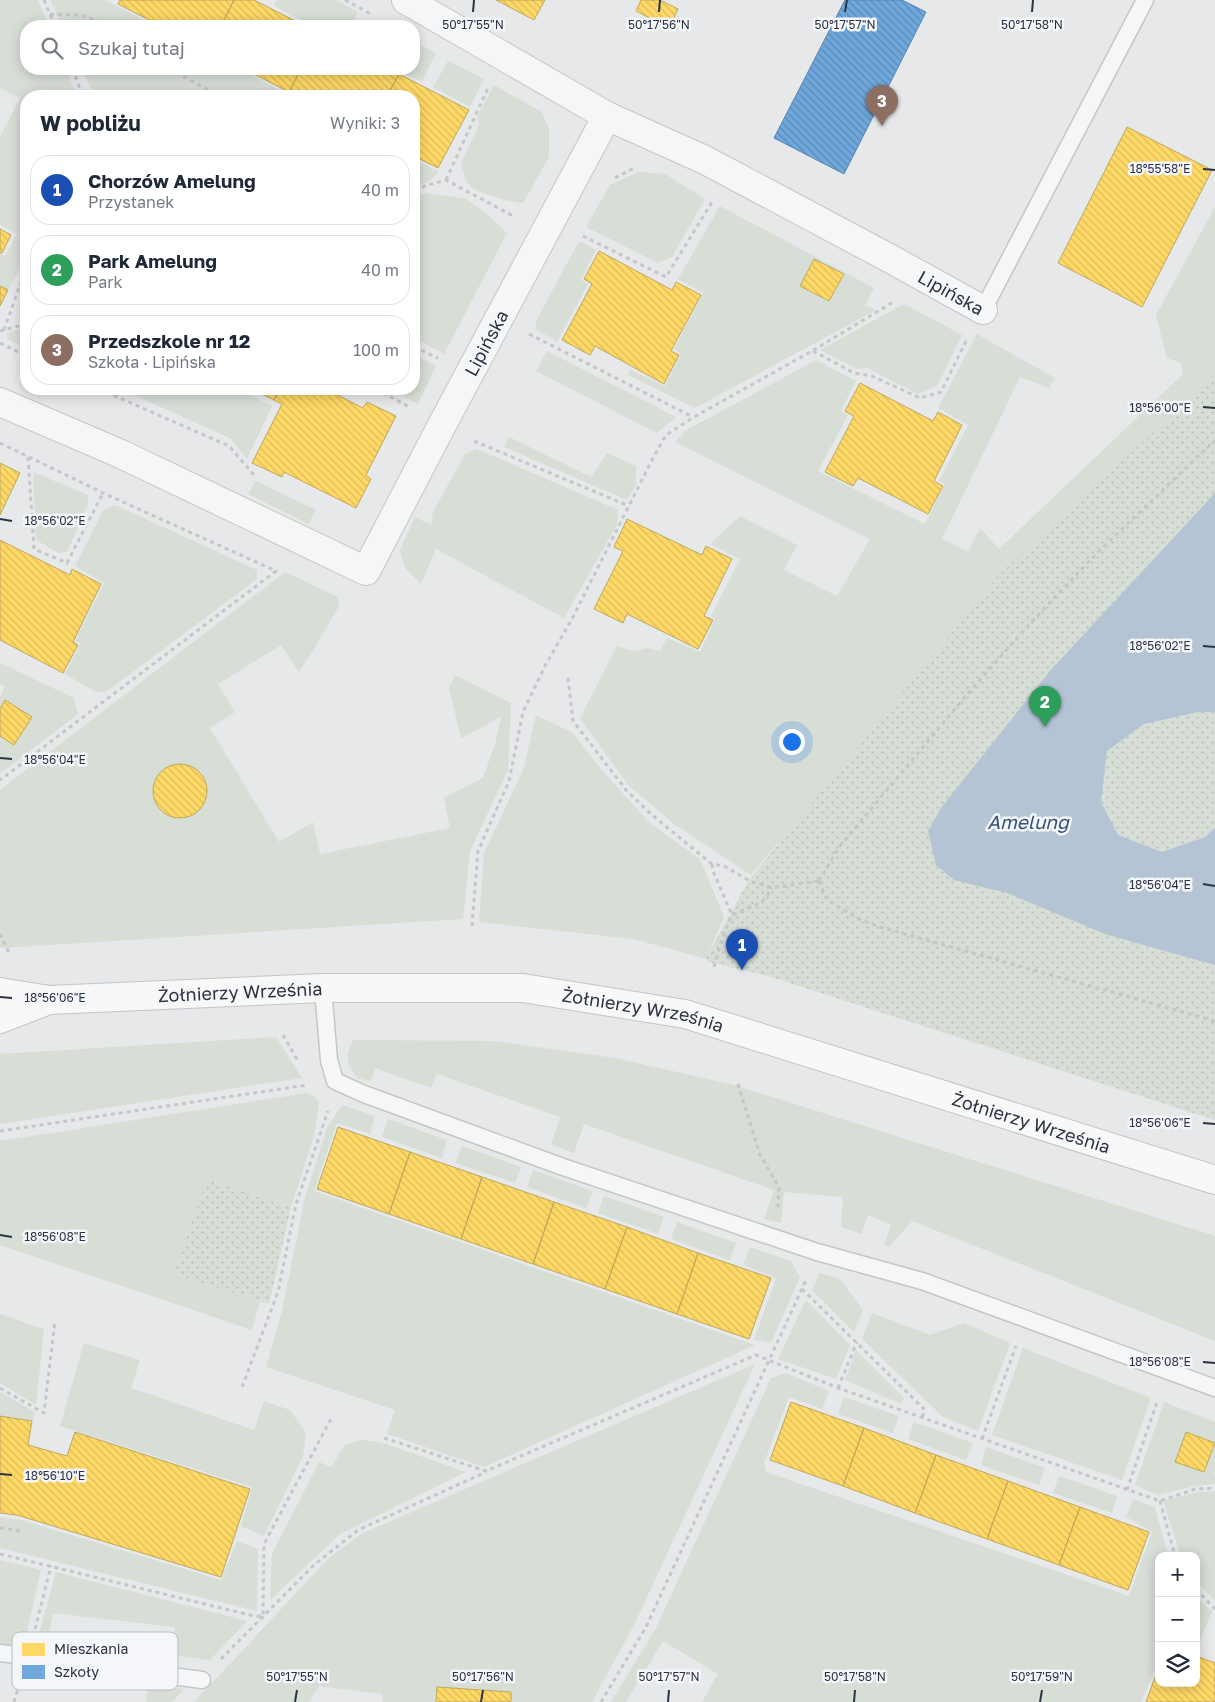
<!DOCTYPE html>
<html lang="pl">
<head>
<meta charset="utf-8">
<style>
  :root { --surface:#fff; --page:#f6f6f7; --text:#1f2937; --muted:#747a83; --line:#e0e1e3; --accent:#6c737f }
  body { margin:0; font-family:"Golos Text",sans-serif; background:var(--page); color:var(--text) }
  .controls { position:absolute; right:15px; bottom:15px; display:grid; overflow:hidden; border-radius:10px; box-shadow:0 2px 12px #0003 }
  .controls button { width:45px; height:45px; display:grid; place-items:center; padding:0; border:0; border-bottom:1px solid var(--line); background:var(--surface); color:var(--text); font:25px sans-serif }
  .you { position:absolute; left:791px; top:741px; width:18px; height:18px; margin:-12px; border:4px solid #fff; border-radius:50%; background:#1a73e8; box-shadow:0 0 0 8px #1a73e833 }
  .badge { display:grid; place-items:center; width:32px; height:32px; border-radius:50%; background:var(--accent); color:#fff; font-size:16px; font-weight:700 }
  .pin { position:absolute; translate:-50% -41px; filter:drop-shadow(0 1px 2px #0008) }
  .pin::after { content:''; position:absolute; top:26px; width:18px; height:15px; background:inherit; clip-path:polygon(0 0,100% 0,50% 100%) }
  .list { margin:0; padding:0; list-style:none }
  h2 { display:flex; justify-content:space-between; align-items:center; height:65px; margin:0; padding:0 20px; font-size:21px }
  h2 small { font-size:16px; font-weight:400; color:var(--muted) }
  .list li { display:grid; grid-template-columns:32px 1fr auto; gap:15px; align-items:center; box-sizing:border-box; height:70px; margin:0 10px 10px; padding:0 10px; border:1px solid var(--line); border-radius:20px }
  .list b { display:block; font-size:19px; white-space:nowrap }
  .list p { margin:0; font-size:16px; white-space:nowrap; color:var(--muted) }
  .list em { font-size:16px; font-style:normal; color:var(--muted) }
  .icon { flex:none; width:28px; height:28px; fill:none; stroke:currentColor; stroke-width:2; stroke-linecap:round; stroke-linejoin:round }
  .map { position:relative; flex:none; width:1215px; height:1702px; overflow:hidden }
  .search { position:absolute; background:var(--surface); box-shadow:0 2px 12px #0003; left:20px; top:20px; width:400px; height:55px; display:flex; align-items:center; gap:12px; box-sizing:border-box; padding:0 18px; border-radius:20px; color:var(--muted); font-size:19px }
  .panel { position:absolute; background:var(--surface); box-shadow:0 2px 12px #0003; left:20px; top:90px; width:400px; height:305px; border-radius:20px }
  .map>svg:first-child { display:block }
  .green { fill:#d6ded6 }
  .park { fill:url(#park-dots) }
  .water { fill:#b4c4d5 }
  .homes { fill:url(#homes-back-hatch); stroke:#bfa85c }
  .schools { fill:url(#schools-back-hatch); stroke:#5b85af }
  .lines { fill:none; stroke-linecap:round; stroke-linejoin:round }
  .lane-casing { stroke:#c4c6c8; stroke-width:19 }
  .street-casing { stroke:#c4c6c8; stroke-width:30 }
  .primary-casing { stroke:#c2c5c8; stroke-width:30 }
  .path { stroke:#c5c6ca; stroke-width:3; stroke-dasharray:4 4; stroke-linecap:butt }
  .lane { stroke:#f5f6f7; stroke-width:16 }
  .street { stroke:#f5f6f7; stroke-width:28 }
  .primary { stroke:#f8f8f8; stroke-width:28 }
  .ticks { fill:none; stroke:#2b3445; stroke-width:2 }
  .labels { text-anchor:middle; dominant-baseline:central; stroke-width:5; stroke-linejoin:round; paint-order:stroke }
  .street-label { font-size:18px; fill:#2b3445; stroke:#f4f6f9 }
  .water-label { font-size:19px; font-style:italic; fill:#34527a; stroke:#f4f6f9 }
  .key { fill:#f4f6f9; stroke:#b8bcc3; stroke-width:1 }
  .key-label { font-size:14px; fill:#2b3445 }
  .ticks-label { font-size:12px; text-anchor:middle; fill:#2b3445; stroke:#f4f6f9; stroke-width:5; stroke-linejoin:round; paint-order:stroke }
</style>
</head>
<body>
<div class="map">
<svg width="1215" height="1702" viewBox="0 0 1215 1702">
  <defs>
    <pattern id="park-dots" width="8" height="8" patternUnits="userSpaceOnUse" patternTransform="scale(1.25)"><rect width="8" height="8" fill="#d6ded6"/><path d="M2 2h.1M6 6h.1" fill="none" stroke="#b8bfb9" stroke-width="1.8" stroke-linecap="round"/></pattern>
    <pattern id="homes-back-hatch" width="6" height="6" patternUnits="userSpaceOnUse" patternTransform="scale(1.25)"><rect width="6" height="6" fill="#ffd966"/><path d="M-1 5l2 2M0 0l6 6M5-1l2 2" fill="none" stroke="#dbbb5a"/></pattern>
    <pattern id="schools-back-hatch" width="6" height="6" patternUnits="userSpaceOnUse" patternTransform="scale(1.25)"><rect width="6" height="6" fill="#6fa8dc"/><path d="M-1 5l2 2M0 0l6 6M5-1l2 2" fill="none" stroke="#5b8ab4"/></pattern>
  </defs>
  <rect width="100%" height="100%" fill="#e6e8ea"/>
  <path class="green" d="M0 0H38L49 26H26V69H66L77 96H26V257L0 306V253L5 256 17 234 0 225V137L20 98 0 88Z
    M50 0H105L156 26H62Z
    M277 0H336L358 12 351 26H313L274 6Z
    M414 42 436 53 422 82 395 69H414Z
    M448 61 484 79 470 107 433 87Z
    M82 69H239L292 96H95Z
    M494 85 542 112 549 129V157L523 203C509 201 475 195 467 182 464 177 463 169 461 163L479 125 477 117Z
    M414 159 439 172 429 182 414 186Z
    M638 172 665 174 705 199 672 257 658 263 586 227 610 185Z
    M428 193 466 199 486 213 507 233 444 354 414 338V197Z
    M720 206 874 288 865 305 876 310 695 408 628 375 630 370 665 386 681 354 674 349 703 293 678 279Z
    M1215 207V428L798 858 778 843 751 875 674 824 628 785 580 718 617 646 633 651 648 648 660 651 667 638 700 652 715 619 711 616 740 559 710 544 740 516 797 545 784 570 837 596 870 539 675 442 685 431 816 360 856 381 841 411 848 415 818 471 925 524 945 484 939 481 968 425 938 408 977 334 1055 378 1049 388 1020 377 942 539 968 552 980 528 999 549 1183 374 1181 363 1167 358 1156 315Z
    M579 241 596 250 581 280 588 284 557 342 536 329V321Z
    M904 304 962 335 938 385 918 394 867 368 857 369 820 350Z
    M26 327V348L7 339V333Z
    M547 351 676 417 657 433 536 371Z
    M414 355 436 366 418 404 389 389H414Z
    M120 389H236L272 406 247 459 230 438Z
    M509 437 591 477 607 453 636 466V485L627 500 504 447Z
    M477 449 618 510 617 525 564 618 436 549 421 584 405 568 400 550 415 517 431 525 433 521 432 514 465 454Z
    M33 472 88 495V505L67 552 58 553 36 540Z
    M256 481 316 510 308 524 248 494Z
    M115 505 257 570V579L106 692H96L65 674 81 643 75 641 104 583 75 566 104 509Z
    M285 572 338 597 339 606 312 652 299 672 281 645 218 684 235 712 210 728 279 842 313 822 320 854 450 828 444 798 483 778 495 744 501 717 461 738 449 688 455 675 511 703 508 770 470 851 463 919 0 948V790Z
    M0 663 74 698 78 714 0 774V697L5 686 0 684Z
    M536 715 573 733 604 773 651 824 700 859 724 917 706 959 634 939 479 922 484 853 524 768Z
    M276 1037 302 1078 0 1124V1054Z
    M353 1040 494 1041 615 1058 734 1085 1215 1236V1341L912 1221 889 1247 884 1245 891 1225 868 1215 861 1234 841 1227 843 1197 784 1192 781 1223 764 1219 774 1190 584 1124 574 1153 551 1144 560 1117 437 1074 431 1088 375 1068 371 1081 357 1078C346 1063 345 1057 353 1040Z
    M307 1093 315 1097 319 1103 315 1132 291 1208 207 1180 174 1274 260 1301 252 1330 0 1245V1141Z
    M342 1105 375 1116 370 1134 337 1123 314 1191 755 1345 484 1467 387 1434 395 1410 266 1367 282 1311 305 1197 327 1128Z
    M388 1119 447 1140 442 1158 382 1137Z
    M462 1146 521 1167 515 1183 455 1163Z
    M533 1170 593 1191 586 1208 527 1187Z
    M604 1196 664 1217 658 1234 598 1213Z
    M677 1222 736 1243 730 1260 671 1239Z
    M750 1247 791 1261 800 1277 771 1343 754 1340 776 1278 743 1265Z
    M820 1273 840 1279 863 1310 854 1332 812 1290Z
    M806 1300 850 1345 836 1379 778 1359Z
    M872 1313 930 1335 964 1323 1010 1343 978 1431 943 1417 862 1339Z
    M0 1314 44 1329 36 1405 0 1383Z
    M84 1343 140 1360 131 1388 254 1430 264 1401 290 1410 306 1433 303 1456 264 1536 241 1526 252 1487 60 1426Z
    M1023 1348 1151 1398 1122 1480 992 1435Z
    M856 1350 904 1398 901 1404 845 1380Z
    M755 1364 635 1623 592 1702H383L382 1694 319 1686 309 1702H194L330 1557 363 1533Z
    M786 1373 829 1391 822 1409 789 1397 764 1463 766 1472 1129 1596 1152 1532 1126 1517 1133 1499 1155 1507 1168 1556H1159V1660L1141 1702H702L718 1674 663 1641 626 1702H611L655 1630 771 1378Z
    M0 1392 35 1412 33 1421 0 1416Z
    M844 1397 899 1416 893 1433 838 1414Z
    M1164 1402 1215 1422V1471L1214 1475 1215 1476V1484L1194 1486 1158 1495 1135 1485Z
    M914 1422 973 1443 966 1460 908 1439Z
    M362 1440 380 1442 466 1472 340 1534 270 1600 272 1554 317 1466 319 1462 331 1467 345 1445Z
    M986 1447 1045 1468 1039 1485 981 1465Z
    M1059 1476 1117 1496 1112 1513 1053 1493Z
    M1215 1491V1601L1196 1581V1556H1181L1163 1501 1198 1492Z
    M0 1517 21 1520 221 1580 237 1541 258 1549 257 1611 0 1548Z
    M0 1560 41 1570 23 1648 0 1645Z
    M56 1572 247 1621 210 1660 172 1655 175 1627 53 1613 48 1639 38 1638Z
    M1196 1597 1212 1611 1196 1651Z
    M149 1685 184 1689 172 1702H146Z"/>
  <path class="park" d="M1215 370V1120L771 977 709 962 706 958 749 880 1000 574 1212 378Z
    M207 1179 291 1208 269 1304 174 1274Z"/>
  <path class="water" d="M1215 493V712H1198L1144 724 1107 751 1101 802 1118 835 1162 852 1205 837 1215 828V965L1105 934 1007 893 954 880 936 865 928 831 941 808 1049 672Z"/>
  <path class="homes" d="M120 0H234L221 26H161L118 4Z
    M234 0H254L305 26H221Z
    M496 0H545L534 20Z
    M641 0H660L678 9 669 28 636 11Z
    M244 69H301L289 92Z
    M301 69H389L399 74 387 96H298L289 92Z
    M399 74 469 110 438 168 414 156V96H387Z
    M1127 127 1212 170 1142 307 1058 263Z
    M0 229 11 235 2 253H0Z
    M599 251 672 290 676 282 701 295 671 351 679 355 664 384 595 346 590 355 562 340 592 284 584 279Z
    M814 259 844 274 829 301 800 286Z
    M0 286 8 290 0 306Z
    M860 383 933 421 938 412 962 425 934 481 943 486 928 514 858 478 853 486 825 472 854 416 845 411Z
    M252 389H280L274 400Z
    M280 389H326L363 408 367 402 396 416 366 475 371 479 356 508 284 472 282 477 252 463 282 404 274 400Z
    M0 463 20 473 0 515Z
    M627 519 702 555 706 546 732 559 704 616 713 620 698 649 627 614 623 623 594 609 623 551 614 547Z
    M0 540 70 575 72 569 101 584 73 642 78 645 63 673 0 640Z
    M5 700 32 717 14 745 0 736V709Z
    M153 791a27 27 0 1 1 54 0a27 27 0 1 1-54 0Z
    M338 1127 410 1152 389 1214 317 1189Z
    M410 1152 482 1177 461 1239 389 1214Z
    M482 1177 554 1202 533 1264 461 1239Z
    M554 1202 627 1227 605 1289 533 1264Z
    M627 1227 698 1253 677 1314 605 1289Z
    M698 1253 771 1278 749 1339 677 1314Z
    M791 1402 864 1428 843 1486 770 1460Z
    M0 1416 32 1421 28 1445 67 1456 75 1432 250 1489 221 1577 17 1515 0 1513Z
    M864 1428 936 1455 915 1513 843 1486Z
    M1186 1432 1215 1443 1204 1472 1175 1462Z
    M936 1455 1008 1481 987 1539 915 1513Z
    M1008 1481 1080 1507 1059 1565 987 1539Z
    M1080 1507 1149 1532 1128 1590 1059 1565Z
    M1196 1656 1215 1663V1702H1146L1159 1667V1683H1196Z
    M437 1687 511 1692V1702H436Z"/>
  <path class="schools" d="M845 0H902L926 12 844 174 774 138Z"/>
  <g class="lines">
    <defs>
      <path id="lane" d="M983 310 1145 0
        M323 988 329 1060 335 1081 364 1094 563 1167 817 1252 922 1281 1215 1388
        M0 1653 202 1680"/>
      <g id="street">
        <path d="M406 0 607 116"/>
        <path id="s1" d="M0 402 121 454 366 571 442 425 607 116 705 160 889 258 983 310"/>
      </g>
      <g id="primary">
        <path id="s2" d="M0 992 49 1000 323 988H523L685 1014 1215 1180"/>
        <path d="M0 1019 49 1000"/>
      </g>
    </defs>
    <use href="#lane" class="lane-casing"/>
    <use href="#street" class="street-casing"/>
    <use href="#primary" class="primary-casing"/>
    <path class="path" d="M44 0 55 26
      M345 0 373 15
      M50 14 80 15 109 24 113 26
      M72 69 83 96
      M169 69 220 96
      M615 178 636 167
      M446 180 488 88
      M414 189 446 180 515 217
      M583 236 666 277 712 202
      M4 330 21 282 26 272
      M0 331 26 324
      M529 334 693 417
      M0 343 26 356
      M414 347 438 358
      M813 351 854 373 872 376 920 398 941 392 967 339
      M99 389 229 446 255 476
      M336 389 341 391 351 389
      M376 389 411 408
      M474 441 629 506
      M0 443 103 493 276 571 0 780
      M28 457 34 549 67 563 103 493
      M568 678 573 721 627 791 651 814 675 834 712 864 724 866 750 881 772 888 819 881
      M712 864 713 871 732 915
      M819 881 839 847 970 691 1035 618 1099 551 1215 440
      M819 881 827 900 859 919 880 927 1215 1021
      M472 926 478 851 509 781 523 712 545 666 572 619 653 458 666 435 694 417 812 351 895 301
      M0 934 9 953
      M714 967 722 939 732 915 762 902 772 888
      M283 1035 298 1061
      M738 1084 760 1155 779 1187 778 1209
      M0 1131 307 1085
      M802 1289 925 1410 922 1418
      M242 1387 278 1292 296 1204 328 1111
      M0 1388 44 1413 55 1321
      M838 1388 857 1342
      M384 1438 486 1471 756 1355 838 1388 1160 1501 1195 1489 1215 1488
      M982 1439 1016 1346
      M1127 1490 1158 1399
      M1160 1501 1175 1556
      M0 1528 22 1531
      M0 1554 254 1616H263L264 1544 331 1419
      M1196 1589 1215 1609
      M35 1629 51 1566
      M221 1659 314 1565 358 1530 486 1472
      M14 1702 19 1685
      M601 1702 646 1627 807 1278"/>
    <use href="#lane" class="lane"/>
    <use href="#street" class="street"/>
    <use href="#primary" class="primary"/>
  </g>
  <path class="ticks" d="M473 12 474 0M659 12 660 0M845 12 847 0M1032 12 1033 0M1203 169 1215 170M1203 407 1215 408M0 519 12 521M1203 646 1215 647M0 758 12 759M1203 884 1215 886M0 997 12 998M1203 1123 1215 1124M0 1235 12 1237M1203 1362 1215 1363M0 1474 12 1475M295 1702 297 1690M481 1702 483 1690M668 1702 669 1690M854 1702 855 1690M1040 1702 1042 1690"/>
  <g class="labels">
    <g class="street-label">
      <text stroke="none"><textPath href="#s1" startOffset="1305">Lipińska</textPath></text>
      <text stroke="none"><textPath href="#s1" startOffset="661">Lipińska</textPath></text>
      <text stroke="none"><textPath href="#s2" startOffset="241">Żołnierzy Września</textPath></text>
      <text stroke="none"><textPath href="#s2" startOffset="646">Żołnierzy Września</textPath></text>
      <text stroke="none"><textPath href="#s2" startOffset="1051">Żołnierzy Września</textPath></text>
    </g>
    <g class="water-label">
      <text x="1028" y="821">Amelung</text>
    </g>
  </g>
  <rect x="12" y="1632" width="166" height="58" rx="8" class="key"/>
  <rect x="22" y="1643" width="23" height="13" fill="#ffd966"/>
  <rect x="22" y="1665" width="23" height="14" fill="#6fa8dc"/>
  <g class="key-label">
    <text x="54" y="1654">Mieszkania</text>
    <text x="54" y="1677">Szkoły</text>
  </g>
  <g class="ticks-label">
    <text x="473" y="29">50°17'55"N</text>
    <text x="659" y="29">50°17'56"N</text>
    <text x="845" y="29">50°17'57"N</text>
    <text x="1032" y="29">50°17'58"N</text>
    <text x="1160" y="173">18°55'58"E</text>
    <text x="1160" y="412">18°56'00"E</text>
    <text x="55" y="525">18°56'02"E</text>
    <text x="1160" y="650">18°56'02"E</text>
    <text x="55" y="764">18°56'04"E</text>
    <text x="1160" y="889">18°56'04"E</text>
    <text x="55" y="1002">18°56'06"E</text>
    <text x="1160" y="1127">18°56'06"E</text>
    <text x="55" y="1241">18°56'08"E</text>
    <text x="1160" y="1366">18°56'08"E</text>
    <text x="55" y="1480">18°56'10"E</text>
    <text x="297" y="1681">50°17'55"N</text>
    <text x="483" y="1681">50°17'56"N</text>
    <text x="669" y="1681">50°17'57"N</text>
    <text x="855" y="1681">50°17'58"N</text>
    <text x="1042" y="1681">50°17'59"N</text>
  </g>
</svg>
<div class="controls">
<button>+</button>
<button>−</button>
<button><svg class="icon" aria-label="layers" viewBox="0 0 24 24"><path d="M12 4l9 5-9 5-9-5zM3 14l9 5 9-5"/></svg></button>
</div>
<div class="you"></div>
<div class="pin badge" style="left:742px;top:970px;background:#1a4fb4">1</div>
<div class="pin badge" style="left:1045px;top:727px;background:#2e9e5b">2</div>
<div class="pin badge" style="left:882px;top:126px;background:#8d6e63">3</div>
<div class="search"><svg class="icon" aria-label="search" viewBox="0 0 24 24"><circle cx="10" cy="10" r="6"/><path d="M15 15l6 6"/></svg>Szukaj tutaj</div>
<section class="panel">
<h2>W pobliżu<small>Wyniki: 3</small></h2>
<ul class="list">
<li><span class="badge" style="background:#1a4fb4">1</span><div><b>Chorzów Amelung</b><p>Przystanek</p></div><em>40 m</em></li>
<li><span class="badge" style="background:#2e9e5b">2</span><div><b>Park Amelung</b><p>Park</p></div><em>40 m</em></li>
<li><span class="badge" style="background:#8d6e63">3</span><div><b>Przedszkole nr 12</b><p>Szkoła · Lipińska</p></div><em>100 m</em></li>
</ul>
</section>
</div>
</body>
</html>
